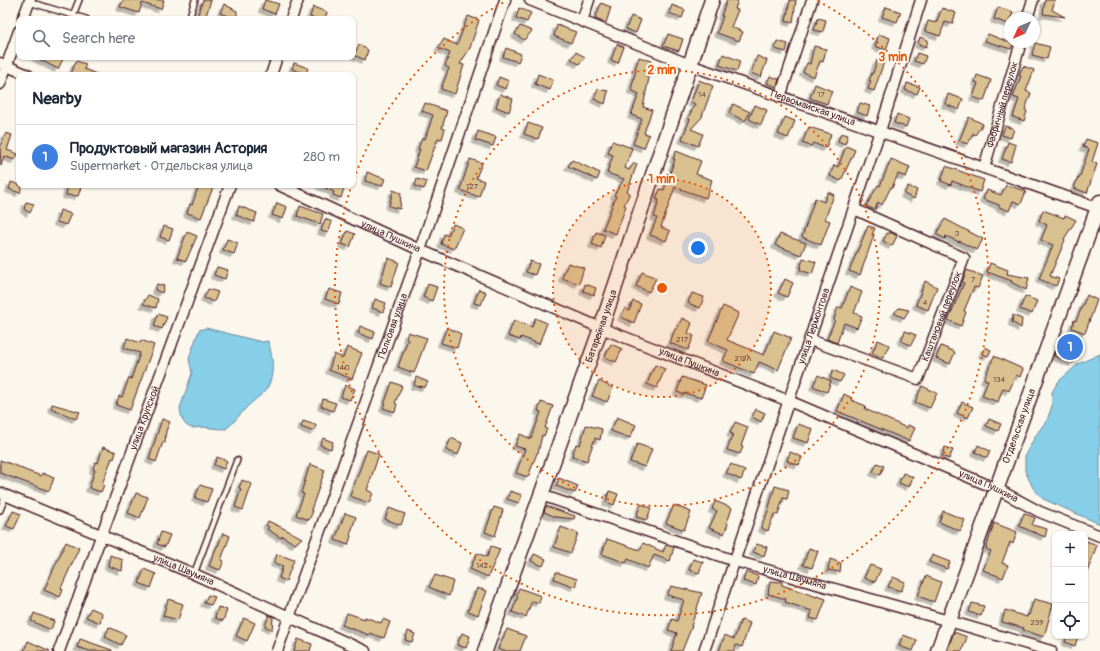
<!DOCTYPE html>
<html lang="en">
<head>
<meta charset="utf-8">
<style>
  :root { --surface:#fff; --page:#f6f6f7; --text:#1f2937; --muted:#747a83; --line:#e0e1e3; --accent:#4a1f2b }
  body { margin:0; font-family:Pangolin,sans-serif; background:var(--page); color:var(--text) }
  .controls { position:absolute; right:12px; bottom:12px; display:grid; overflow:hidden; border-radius:8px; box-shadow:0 1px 3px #0004 }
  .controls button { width:36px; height:36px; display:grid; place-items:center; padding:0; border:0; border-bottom:1px solid var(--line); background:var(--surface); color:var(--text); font:20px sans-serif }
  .compass { position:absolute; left:1004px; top:12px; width:36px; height:36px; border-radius:50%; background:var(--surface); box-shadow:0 1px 3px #0004; rotate:226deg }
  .you { position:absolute; left:698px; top:248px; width:14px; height:14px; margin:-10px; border:3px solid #fff; border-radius:50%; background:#1a73e8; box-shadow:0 0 0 6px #1a73e833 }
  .badge { display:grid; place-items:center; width:26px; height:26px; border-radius:50%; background:var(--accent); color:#fff; font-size:13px; font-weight:700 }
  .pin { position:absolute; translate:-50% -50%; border:2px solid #fff; box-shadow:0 1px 4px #0006 }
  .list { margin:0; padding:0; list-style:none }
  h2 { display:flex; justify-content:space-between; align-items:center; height:52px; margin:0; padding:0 16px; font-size:17px }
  h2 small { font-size:13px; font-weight:400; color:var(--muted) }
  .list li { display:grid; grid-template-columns:26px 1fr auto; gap:12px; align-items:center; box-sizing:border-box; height:64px; padding:0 16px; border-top:1px solid var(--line) }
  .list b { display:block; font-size:15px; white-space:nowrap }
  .list p { margin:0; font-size:13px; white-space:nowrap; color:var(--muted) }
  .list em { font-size:13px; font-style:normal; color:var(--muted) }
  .icon { flex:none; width:22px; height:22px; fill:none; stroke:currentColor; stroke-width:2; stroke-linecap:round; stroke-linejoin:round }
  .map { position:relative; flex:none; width:1100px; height:651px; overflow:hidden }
  .search { position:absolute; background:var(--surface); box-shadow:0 1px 3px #0004; left:16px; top:16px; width:340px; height:44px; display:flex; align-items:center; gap:10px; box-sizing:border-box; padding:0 14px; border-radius:8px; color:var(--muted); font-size:15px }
  .panel { position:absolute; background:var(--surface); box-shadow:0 1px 3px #0004; left:16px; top:72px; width:340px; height:116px; border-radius:8px }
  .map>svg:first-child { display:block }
  .water { fill:#87cee8; stroke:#6f889c }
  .building { fill:#d9c08f; stroke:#4a1f2b; filter:url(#shadow) }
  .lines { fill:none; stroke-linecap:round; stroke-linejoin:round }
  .lane-casing { stroke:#4a1f2b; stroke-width:8 }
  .street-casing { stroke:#4a1f2b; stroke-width:13 }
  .secondary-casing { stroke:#4a1f2b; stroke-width:17 }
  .lane { stroke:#fbf7ec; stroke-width:5 }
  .street { stroke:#fbf7ec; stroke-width:10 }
  .secondary { stroke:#fbf7ec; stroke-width:14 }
  .ring { fill:none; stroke:#e8590c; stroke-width:2; stroke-dasharray:2 4 }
  .labels { text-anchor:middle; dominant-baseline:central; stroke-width:4; stroke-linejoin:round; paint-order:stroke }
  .number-label { font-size:8px; fill:#6e4744 }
  .street-label { font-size:10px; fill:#4a1f2b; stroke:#fbf7ec }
  .centre { fill:#e8590c; stroke:#fbf7ec; stroke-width:2 }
  .ring-label { font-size:12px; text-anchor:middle; font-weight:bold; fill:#e8590c; stroke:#fbf7ec; stroke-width:4; stroke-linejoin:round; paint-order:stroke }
</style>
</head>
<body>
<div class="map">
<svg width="1100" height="651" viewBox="0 0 1100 651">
  <defs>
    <filter id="shadow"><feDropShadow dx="-3.5" dy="3.5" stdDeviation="0" flood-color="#0004"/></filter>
  </defs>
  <rect width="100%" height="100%" fill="#fbf7ec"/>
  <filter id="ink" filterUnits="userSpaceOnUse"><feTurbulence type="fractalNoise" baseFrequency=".025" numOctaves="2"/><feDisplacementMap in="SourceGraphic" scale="8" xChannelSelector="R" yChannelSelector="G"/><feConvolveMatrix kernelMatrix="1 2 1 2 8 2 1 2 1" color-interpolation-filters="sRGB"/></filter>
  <g filter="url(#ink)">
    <path class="water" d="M206 328 262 342 268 341C273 356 276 379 264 392 259 397 253 401 247 407 240 414 234 423 226 429 218 429 210 428 203 427 200 427 196 428 193 428 183 427 181 417 180 408L192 373 189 359 190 355 199 330Z
      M1100 354V524L1043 499 1033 488 1025 471V455L1036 435 1047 420 1052 406V392L1058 382 1078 364Z"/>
    <path class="building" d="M123 0H164L161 9 142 3 139 13 120 7Z
      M203 0H211L205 19H196Z
      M265 0 279 4 275 14 262 9Z
      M727 0H738L735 9 738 10 731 27 743 32 739 41 717 33 723 16H721Z
      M790 0H796L793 23 786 21Z
      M1045 0H1055L1052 10 1065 17 1043 14Z
      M601 3 611 7 606 23 595 19Z
      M224 4 237 11V19L220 13Z
      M672 5 685 10 682 18 669 13Z
      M313 7 327 12 325 19H315L310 17Z
      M886 7 901 12 897 22 882 17Z
      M998 7 1013 12 1011 18H1010L1009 24 994 19Z
      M519 8 531 13 527 22 516 18Z
      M942 8 956 13 952 24 945 22 940 36 925 31 928 21 936 23Z
      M468 16 479 20 470 48 460 64 464 65 455 94 441 89 449 68 445 66 450 53 438 48 444 39 457 45Z
      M631 16 641 20 636 33 626 29Z
      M818 18 826 20 823 32 814 30Z
      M557 25 576 32 571 43 554 36Z
      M520 26 532 31 524 40 515 34Z
      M668 34 683 39 679 51 663 46Z
      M879 34 890 38 886 50 875 46Z
      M988 34 1013 44 1011 49 985 41Z
      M920 37 928 40 926 47 918 44Z
      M777 41 788 44 786 52 775 49Z
      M1035 43 1050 47 1047 59 1032 55Z
      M617 44 624 47 618 63 611 60Z
      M359 45 368 50 365 60 354 55Z
      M814 46 826 49 823 62 820 61 814 77 803 72 807 63 810 64Z
      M506 48 521 54 518 62 503 57Z
      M576 52 585 57 579 64 571 59Z
      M917 53 926 56 923 64 914 61Z
      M723 54 740 61 737 71 719 65Z
      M757 56 767 60 761 77 751 73Z
      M35 57H64L58 69Z
      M639 57 652 61 646 77 649 78 643 107 652 110 644 133 649 135 644 148 633 144 642 119 631 115 639 94 631 90 636 69H635Z
      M877 60 884 62 874 91 868 89 871 81H869L872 73H873Z
      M76 61 86 64 84 69 99 75H75L71 74Z
      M294 63 308 68 306 74 292 69Z
      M1023 66 1034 70 1026 91 1031 93 1025 110 1027 111 1024 121 1013 117 1019 99 1013 97 1021 76 1019 75Z
      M538 74 553 80 550 90 535 84Z
      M977 75 991 80 984 101 973 97 978 83 975 82Z
      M770 76 779 79 777 87 767 83Z
      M499 77 509 81 506 89 496 85Z
      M699 80 713 86 702 116H703L691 129 703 134 698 146 682 139 690 119 688 118 695 104 691 102Z
      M907 83 920 87 917 94 905 90Z
      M815 84 832 91 827 104 810 98Z
      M598 89 608 91 605 104 594 99Z
      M500 94 513 99 509 112 496 107Z
      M948 94 963 99 959 110 945 104Z
      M425 103 447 111 442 128 445 129 442 139 438 138 426 171 414 167 420 149H418L422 138 425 139 433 115 422 111Z
      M860 103 870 106 867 116 857 112Z
      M733 104 750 112 745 121 729 113Z
      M755 105 767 110 761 125 749 119Z
      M897 114 909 119 906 127 894 123Z
      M785 117 795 121 788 138 778 134Z
      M969 117 983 124 975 135 973 133 968 144 959 141Z
      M528 123 542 128 538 139 524 134Z
      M1005 126 1014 129 1011 138 1002 135Z
      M809 127 831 134 826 148 813 143 811 146 802 143Z
      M478 131 496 137 493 146 475 140Z
      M6 133 12 135 7 150 18 154 15 160 4 156 1 166 0 147Z
      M841 133 848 135 845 144 838 141Z
      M1086 139 1098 143 1092 162 1097 164 1087 193 1074 188 1078 178 1079 179 1089 149 1083 147Z
      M612 141 632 148 625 168 629 170 634 163 637 164 627 192 630 193 624 205 626 206 616 234 603 229 616 196 614 195 624 179 607 173 613 155 608 153Z
      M1008 142 1016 145 1011 162 1002 159Z
      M846 146 855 150 841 181 830 176 834 165 838 167Z
      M676 151 701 161 696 174 712 180 706 198 675 187 661 227 670 231 666 241 650 235 657 218 654 217 659 200 656 199 660 189 664 190 675 159H673Z
      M470 159 482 163 476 178 484 181 479 197 460 190Z
      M891 159 910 167 906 177 898 174 892 188 891 187 882 205 878 202 875 210 866 206 878 185 880 186Z
      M572 160 600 173 597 180 568 166Z
      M946 166 984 180 980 192 952 181 951 185 941 181Z
      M367 172 385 179 382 186 365 181Z
      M417 179 427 182 424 189 415 186Z
      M11 182 22 186 20 193 9 189Z
      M68 185H76L81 187 78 196 66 195Z
      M199 185H214L201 218 187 213 190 204 192 205Z
      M319 185H345L341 198 333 195 334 192Z
      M1006 185 1026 191 1021 204 1013 201 1009 211 999 207V205L983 199 987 190 1001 195Z
      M908 186 917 190 914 199 904 194Z
      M393 190 401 193 400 209 389 206Z
      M828 192 834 195 825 219 830 221 821 245 802 237 815 198 824 202Z
      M26 202 34 204 30 213 24 209Z
      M277 203 287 207 283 219 272 215Z
      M239 206 257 213 254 222 236 215Z
      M300 206 323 214 320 224 297 216Z
      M60 210 71 214 66 225 57 222Z
      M1043 210 1064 218 1065 215 1076 220 1064 239 1065 240 1050 276 1059 279 1056 286 1039 279 1053 245 1041 240 1047 225 1039 221Z
      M325 219 332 222 328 233 321 231Z
      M945 219 983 239 977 250 959 241V242L946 236 945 239 936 234Z
      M453 224 463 228 454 249 441 244 444 234 448 236Z
      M164 226 173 229 169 240 160 237Z
      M868 226 875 228 872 235H874L860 275 849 271Z
      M347 231 355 234 350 247 342 244Z
      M187 232 197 236 186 261 177 258Z
      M596 232 605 235 601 248 592 244Z
      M890 232 897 236 892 246 883 241 887 233 889 234Z
      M780 234 806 243 801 255 775 245Z
      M227 239 238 243 234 254 223 250Z
      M388 258 399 262 391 287 380 283Z
      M803 258 816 262 812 274 800 270Z
      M530 261 539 264 535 275 526 272Z
      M568 263 584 268 579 284 562 278Z
      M990 263 1008 270 1007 274 1029 278 1026 290 1011 282 1012 281 987 272Z
      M217 267 228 270 225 279 214 275Z
      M967 270 983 276 978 288 974 287 964 311 966 312 961 326 948 320 964 283 962 282Z
      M642 272 656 278 649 292 636 286Z
      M785 279 793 283 787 297 778 293Z
      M925 281 937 287 928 310 916 305Z
      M157 284 164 286 162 293 155 290Z
      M428 284 437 287 432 301 423 297Z
      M585 284 596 288 594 295 583 291Z
      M850 287 862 292 854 313 862 316 857 328 844 323 837 343 827 339 835 320 834 319 838 307 842 308Z
      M208 289 218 292 214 302 204 298Z
      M329 289 342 293 339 304 325 299Z
      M479 289 486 292 481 305 474 303Z
      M692 293 704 297 700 308 688 303Z
      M148 295 158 299 156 308 143 304Z
      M1087 295 1097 300 1085 333 1072 328 1074 320 1076 321Z
      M1025 296 1037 301 1032 314 1020 309Z
      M375 299 386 303 383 312 372 308Z
      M633 301 641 304 634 323 621 317 625 308 629 311Z
      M723 306 739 313 727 340 764 355 774 331 791 338 778 370 759 362 754 374 723 361 728 350 708 341Z
      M899 308 909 310 904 318 894 313Z
      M158 314 167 317 162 329 154 326Z
      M1013 315 1022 319 1021 328 1012 322Z
      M535 318 547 323 539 344 521 337 520 340 508 336 514 320 532 327Z
      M682 318 692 323 688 333 694 336 688 350 670 343 675 329H677Z
      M360 326 375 332 373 339 358 333Z
      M447 327 461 334 457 348 441 343Z
      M905 331 916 335 911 345 901 341Z
      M408 332 427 338 414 373 398 367 408 339 406 338Z
      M127 338 140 343 141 340 154 345 130 410 116 405 119 396 122 397 129 378 131 379 140 353 124 348Z
      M878 340 889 345 883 358 872 353Z
      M611 344 622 349 616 362 605 357Z
      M1064 344 1070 346 1071 344 1078 347 1073 363 1054 356 1056 349 1059 346Z
      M941 346 955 352 950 364 936 358Z
      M347 347 362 353 352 379 329 370 334 354 343 358Z
      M985 347 991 350 988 356 982 354Z
      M994 356 1023 369 1020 377 1016 375 1009 391 1003 388 998 402 982 396 988 381 984 379Z
      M655 365 665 369 657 388 647 384Z
      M833 370 844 375 840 382 830 378Z
      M818 375 831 381 827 392 813 386Z
      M416 377 428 382 425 387 414 386Z
      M682 377 706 385 701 398 685 393V395L677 392Z
      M599 381 613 388 607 402 592 396Z
      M392 382 402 386 395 403 397 404 395 412 383 408Z
      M345 385 355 389 350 400 341 397Z
      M922 386 937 393 930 408 915 402Z
      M844 394 852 398 851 400 866 406 865 409 907 428 908 425 915 428 909 441 837 411Z
      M323 399 336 403 333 411 321 406Z
      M541 402 553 406 545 428 547 429 544 436 542 435 538 453H537L528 477 516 473 525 449 515 446 520 434 531 439 541 412 538 411Z
      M962 402 973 407 968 418 957 413Z
      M52 404 80 412 76 419 51 408Z
      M756 409 765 413 761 422 752 417Z
      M617 417 636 425 630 438 611 431Z
      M162 419 170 422 166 431 165 443 163 442 156 462 149 459Z
      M989 419 1001 424 998 431 986 426Z
      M303 421 316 425 314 432 301 427Z
      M735 422 748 427 741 446 743 447 740 454 727 450 733 434 730 433Z
      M798 424 813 429 808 443 793 438Z
      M586 425 602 429 600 440 595 438 587 461 572 456 576 444 580 445Z
      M323 438 333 442 331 449 320 445Z
      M451 438 462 443 458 455 446 450Z
      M637 444 652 449 645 467 630 462Z
      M978 445 990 451 987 458 975 452Z
      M103 447 116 452 114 459 112 458 102 484 104 485 101 492 89 488 95 470 93 469 95 462 98 463Z
      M945 447 953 450 949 459 942 456Z
      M367 450 379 454 367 490 373 493 369 503 350 496Z
      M790 452 802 457 799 465 787 461Z
      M217 457 227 461 224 469 214 465Z
      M0 460 22 468V469L41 476 42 473 54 478 49 491 0 473Z
      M877 463 884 466 880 475 873 472Z
      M310 464 325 470 311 510 313 511 309 520 296 515 304 494 301 493Z
      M731 464 745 471 741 480 726 473Z
      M903 473 913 477 909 487 899 483Z
      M559 478 578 486 575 493 556 486Z
      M242 480 252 484 243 510 235 507 241 489 239 488Z
      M200 485 212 489 207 502 195 498Z
      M775 486 789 490 787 499 783 498 778 515 774 514 768 531 761 528 768 511Z
      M510 491 522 495 519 503 507 499Z
      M609 491 618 494 614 505 606 502Z
      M136 493 148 497 140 518 128 513Z
      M715 501 732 508 727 523 728 524 724 534 709 528 717 511 712 509Z
      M641 504 651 508 647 520 636 517Z
      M674 505 691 512 684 530 666 523Z
      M546 506 575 516 574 519 556 517 544 512Z
      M494 507 503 510 495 536 485 532Z
      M389 508 405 514 401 525 385 519Z
      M13 511 21 514 14 529 6 526Z
      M943 511 965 520 960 531 939 522Z
      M345 513 356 517 350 535 351 536 348 545 335 540Z
      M1024 513 1035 518 1032 525 1047 529 1045 537 1019 526Z
      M268 521 285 529 302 538 295 544 282 536 281 538 267 529 269 527 266 525Z
      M994 523 1017 532 1013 544 1010 542 1002 563 1008 565 1003 578 983 570 991 551 986 549Z
      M561 527 578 533 571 553 554 547Z
      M161 532 170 535 165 547 157 544Z
      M223 533 230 536 221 560 224 561 220 570 209 566 217 546H218Z
      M607 539 640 550 643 543 663 552 666 545 674 547 670 561 654 555 648 568 628 559 626 563 602 554Z
      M1087 541 1097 545 1086 575 1085 544Z
      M66 542 79 548 61 588 63 590 60 597 44 590Z
      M756 544 767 547 764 556 753 552Z
      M491 546 500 549 488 577 470 569 477 553 487 557Z
      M809 548 818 551 812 568 803 565Z
      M277 554 294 560 286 581 279 578 283 566 274 563Z
      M534 554 546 559 543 566 531 561Z
      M110 555 123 560 122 571 108 566Z
      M932 555 950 562 947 569 929 562Z
      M693 559 703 562 699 573 689 570Z
      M830 559 841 563 840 572 828 570Z
      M870 565 881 569 875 582 864 578Z
      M144 569 156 574 151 588 139 583Z
      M556 572 577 579 575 587 554 579Z
      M746 572 758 576 756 585 743 581Z
      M435 575 453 581 449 596 429 587Z
      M926 576 941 582 934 602 918 596Z
      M893 577 905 582 901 591 888 587Z
      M770 581 782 582V585L817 597V596L826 599 818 620 810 618 812 611 785 602 786 599 768 594Z
      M671 586 702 593 691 626H692L682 651H671L677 633 668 630 672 619 677 621 684 600 667 595Z
      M477 588 487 591 478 615 468 611Z
      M519 588 541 596 539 603 532 601 526 617 512 612 518 596 516 595Z
      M208 595 215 597 211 605 204 603Z
      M168 599 183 604 178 620 163 616Z
      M1034 599 1053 604 1044 637 1023 630 1024 628 1002 622 1005 610 1027 617 1028 614 1029 615Z
      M972 603 984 606 981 616 969 612Z
      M218 607 227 610 223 621 215 618Z
      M91 608 102 613 100 623 86 617Z
      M34 613 54 621 51 630 31 621Z
      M347 613 365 619V617L381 623 383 619 390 622 384 638 370 633 369 635 342 625Z
      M269 615 273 617 272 630 265 626Z
      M244 618 255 623 247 641 236 636Z
      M741 620 750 623 742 647 736 645 734 651H719L725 635 734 639Z
      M109 627 126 635 121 645 105 637Z
      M507 629 526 636 520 651H503L498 649Z
      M408 631 415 634 412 642 405 640Z
      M954 632 967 637 962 651H947Z
      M462 633 470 636 466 648 457 645Z
      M903 635 917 640 913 651 899 646Z
      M1067 636H1078L1075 646 1065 642Z
      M80 639 112 650V651H90L77 647Z
      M298 639 312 644 310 651H294Z
      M28 641 50 651H24Z"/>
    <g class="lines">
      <defs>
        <path id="lane" d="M29 2 86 19
          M73 15 79 0
          M189 19 195 0
          M0 510 6 495
          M194 574 237 460"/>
        <g id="street">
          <path id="s1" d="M530 0 690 65 1098 208"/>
          <path d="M1027 18 1033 0"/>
          <path d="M23 19 30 0"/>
          <path d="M291 19 298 0"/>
          <path d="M582 21 589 0"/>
          <path d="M0 63 28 75"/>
          <path d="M271 75 277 57"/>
          <path d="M0 84 19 31"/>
          <path d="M780 97 812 0"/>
          <path id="s2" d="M984 168 1021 42"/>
          <path id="s3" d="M279 185 420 250 601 328 789 401 997 489 1040 512 1100 536"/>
          <path id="s4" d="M810 340 918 379 964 258 854 209"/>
          <path id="s5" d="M0 493 194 574 365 651"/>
          <path id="s6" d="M541 495 735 561 949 621 1051 651"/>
          <path id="s7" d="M59 651 230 185"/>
          <path id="s8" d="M277 651 420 250 505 0"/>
          <path id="s9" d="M704 651 880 131 921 0"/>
        </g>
        <g id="secondary">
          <path id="s10" d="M485 651 601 328 712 0"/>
          <path id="s11" d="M938 651 1100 202"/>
        </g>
      </defs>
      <use href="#lane" class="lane-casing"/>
      <use href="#street" class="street-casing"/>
      <use href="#secondary" class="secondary-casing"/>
      <use href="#lane" class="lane"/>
      <use href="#street" class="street"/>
      <use href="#secondary" class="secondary"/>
    </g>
  </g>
  <circle cx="662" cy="288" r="109" fill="#e8590c" fill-opacity=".12"/>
  <g class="ring">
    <circle cx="662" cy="288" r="109"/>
    <circle cx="662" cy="288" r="218"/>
    <path d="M354 179A327 327 0 0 1 506 1M818 1A327 327 0 1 1 351 187"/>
  </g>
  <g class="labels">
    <g class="number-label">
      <text x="702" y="94">14</text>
      <text x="821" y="94">17</text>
      <text x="472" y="186">127</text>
      <text x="957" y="233">3</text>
      <text x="973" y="279">7</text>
      <text x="925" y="302">4</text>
      <text x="682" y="339">217</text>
      <text x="743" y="358">219А</text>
      <text x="343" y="367">140</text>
      <text x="999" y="379">134</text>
      <text x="482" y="565">142</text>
      <text x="1037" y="622">239</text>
    </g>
    <g class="street-label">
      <text stroke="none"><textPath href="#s2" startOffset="66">Фабричный переулок</textPath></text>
      <text stroke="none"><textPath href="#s1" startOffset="303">Первомайская улица</textPath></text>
      <text stroke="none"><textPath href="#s3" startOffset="123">улица Пушкина</textPath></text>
      <text stroke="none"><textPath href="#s4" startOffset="182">Каштановый переулок</textPath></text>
      <text stroke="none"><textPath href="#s8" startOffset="345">Полковая улица</textPath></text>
      <text stroke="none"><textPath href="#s10" startOffset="345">Батарейная улица</textPath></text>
      <text stroke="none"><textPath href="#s9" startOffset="343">улица Лермонтова</textPath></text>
      <text stroke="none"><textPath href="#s3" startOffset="447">улица Пушкина</textPath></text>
      <text stroke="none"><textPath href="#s7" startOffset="248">улица Крупской</textPath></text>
      <text stroke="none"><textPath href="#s11" startOffset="239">Отдельская улица</textPath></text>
      <text stroke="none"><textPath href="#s3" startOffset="771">улица Пушкина</textPath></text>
      <text stroke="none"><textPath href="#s5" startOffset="199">улица Шаумяна</textPath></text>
      <text stroke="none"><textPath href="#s6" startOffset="267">улица Шаумяна</textPath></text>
    </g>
  </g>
  <circle cx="662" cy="288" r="6" class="centre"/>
  <g class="ring-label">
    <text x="893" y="61">3 min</text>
    <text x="662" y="74">2 min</text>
    <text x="662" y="183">1 min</text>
  </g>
</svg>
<div class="controls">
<button>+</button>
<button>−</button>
<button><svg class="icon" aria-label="locate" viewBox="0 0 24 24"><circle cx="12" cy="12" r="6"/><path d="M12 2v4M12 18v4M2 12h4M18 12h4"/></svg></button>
</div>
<svg class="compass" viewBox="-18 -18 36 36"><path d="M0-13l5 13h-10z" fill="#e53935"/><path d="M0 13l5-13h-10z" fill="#747a83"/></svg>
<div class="you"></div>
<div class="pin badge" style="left:1070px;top:347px;background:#3f7fe0">1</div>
<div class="search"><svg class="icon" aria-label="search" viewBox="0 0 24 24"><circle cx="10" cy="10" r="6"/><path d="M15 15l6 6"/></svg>Search here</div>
<section class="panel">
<h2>Nearby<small></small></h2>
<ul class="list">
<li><span class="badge" style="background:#3f7fe0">1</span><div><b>Продуктовый магазин Астория</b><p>Supermarket · Отдельская улица</p></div><em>280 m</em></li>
</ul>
</section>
</div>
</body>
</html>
